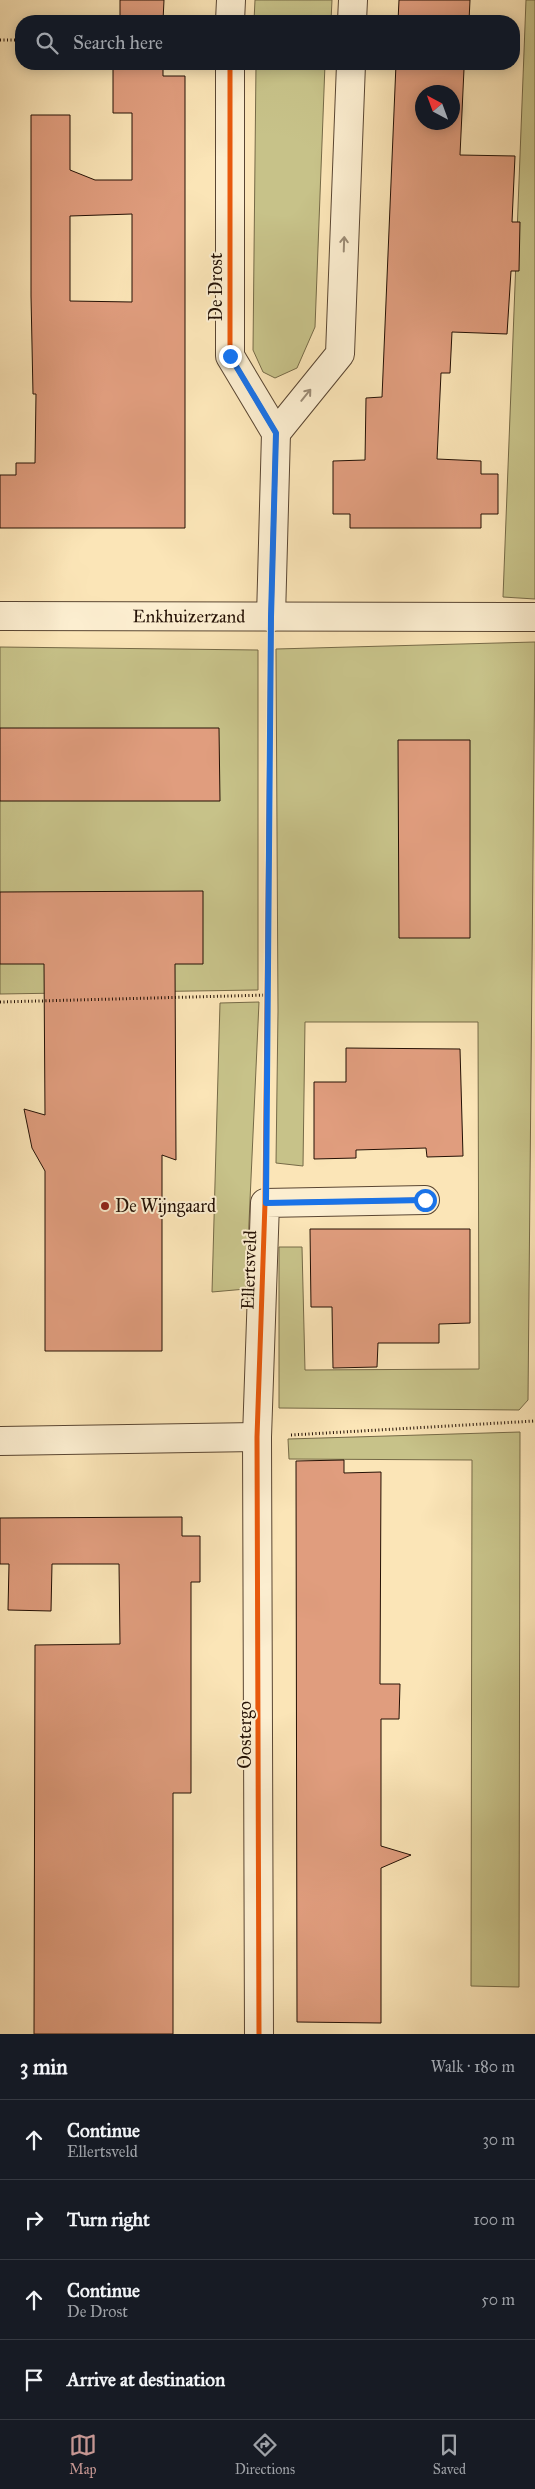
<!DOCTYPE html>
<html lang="en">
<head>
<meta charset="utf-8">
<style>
  :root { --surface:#171b24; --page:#20242c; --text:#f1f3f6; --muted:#9ea1a6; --line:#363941; --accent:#c59692 }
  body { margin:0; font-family:"IM FELL Great Primer",serif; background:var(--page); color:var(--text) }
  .compass { position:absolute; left:415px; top:85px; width:45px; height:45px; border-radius:50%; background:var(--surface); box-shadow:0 2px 12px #0003; rotate:319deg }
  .stop { position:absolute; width:15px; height:15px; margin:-11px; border:4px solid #1a73e8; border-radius:50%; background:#fff }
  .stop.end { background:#1a73e8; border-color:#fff; box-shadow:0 1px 5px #0008 }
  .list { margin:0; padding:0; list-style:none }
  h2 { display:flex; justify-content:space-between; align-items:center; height:65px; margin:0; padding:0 20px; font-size:21px }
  h2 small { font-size:16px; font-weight:400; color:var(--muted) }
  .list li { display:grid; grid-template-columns:32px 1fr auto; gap:15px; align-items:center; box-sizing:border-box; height:80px; padding:0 20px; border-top:1px solid var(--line) }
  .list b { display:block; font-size:19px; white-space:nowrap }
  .list p { margin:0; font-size:16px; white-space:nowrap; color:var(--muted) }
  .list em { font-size:16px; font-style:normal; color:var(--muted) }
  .icon { flex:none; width:28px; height:28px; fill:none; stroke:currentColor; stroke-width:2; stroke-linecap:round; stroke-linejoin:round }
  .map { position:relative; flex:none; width:535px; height:2034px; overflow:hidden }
  .search { position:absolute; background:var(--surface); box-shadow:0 2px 12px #0003; left:15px; right:15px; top:15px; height:55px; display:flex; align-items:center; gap:12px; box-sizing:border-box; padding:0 18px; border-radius:20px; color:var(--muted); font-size:19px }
  .sheet { height:385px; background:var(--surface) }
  nav { display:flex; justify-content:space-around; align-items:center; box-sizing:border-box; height:70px; border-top:1px solid var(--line); background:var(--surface); font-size:14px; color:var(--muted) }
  nav a { display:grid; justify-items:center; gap:2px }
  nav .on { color:var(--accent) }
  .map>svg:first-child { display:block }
  .green { fill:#c7c289; stroke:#766a47 }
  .building { fill:#e09d7e; stroke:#241105; fill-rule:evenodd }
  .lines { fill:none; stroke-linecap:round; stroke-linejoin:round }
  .minor-casing { stroke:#5a4632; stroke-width:30 }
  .path { stroke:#241105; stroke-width:3; stroke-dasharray:1 2.5; stroke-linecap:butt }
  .minor { stroke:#fceed0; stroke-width:28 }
  .cycleway-casing { stroke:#fceed0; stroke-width:8 }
  .cycleway { stroke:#e8590c; stroke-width:5 }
  .oneway { stroke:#9b8b75 }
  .route { stroke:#1a73e8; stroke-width:6 }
  .poi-dot { fill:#8f2418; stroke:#fceed0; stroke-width:2 }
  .labels { text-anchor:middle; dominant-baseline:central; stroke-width:4; stroke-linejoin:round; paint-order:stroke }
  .street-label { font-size:18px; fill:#241105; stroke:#fceed0 }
  .poi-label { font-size:18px; fill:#241105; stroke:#fceed0; text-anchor:start }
</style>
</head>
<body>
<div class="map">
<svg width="535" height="2034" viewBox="0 0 535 2034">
  <rect width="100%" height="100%" fill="#fbe5b7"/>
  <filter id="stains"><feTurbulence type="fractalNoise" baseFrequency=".004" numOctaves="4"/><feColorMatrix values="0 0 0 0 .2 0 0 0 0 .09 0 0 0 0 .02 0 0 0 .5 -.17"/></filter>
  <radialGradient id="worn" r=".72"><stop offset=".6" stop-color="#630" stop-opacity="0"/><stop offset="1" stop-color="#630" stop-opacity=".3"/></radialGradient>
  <path class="green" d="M255 0H332L331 21H254Z
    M526 0H535V599L503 597Z
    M256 64H325L315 327 297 368 275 378 263 372 253 350Z
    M535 642 528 1400 519 1410 279 1408V1247H302L305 1370 479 1369 478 1022H305L303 1166 276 1163 278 1011 276 649Z
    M0 647 258 650V990L0 994Z
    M259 1002 246 1289 212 1292 220 1003Z
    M520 1432 519 1987 471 1986 472 1460 289 1459 288 1439Z"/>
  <path class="building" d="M120 0H164L163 21H120Z
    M399 0H470L469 21H398Z
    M113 64H163V76H185V528H0V475H16V463H35L36 394H33L31 296V115H70V170L95 180H132V113H113ZM132 214V302L70 301V216Z
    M396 64H468L467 69H464L460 155 515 156 512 222H520L519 271H511L507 334 452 332 450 373H441L437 459 481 461V474H498V514H481V528H350V514H333V461L365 460 366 398 382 397ZM422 92H452V122H422Z
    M0 728H219L220 801H0Z
    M398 740H470V938H399Z
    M203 891V964H175L176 1160 162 1155V1351H45V1171L32 1148 24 1109 45 1115 44 964H0V892Z
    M346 1048 460 1049 463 1156 427 1157 426 1148 356 1150V1158L314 1159V1082H346Z
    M310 1229H470V1323L439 1324V1343H378L377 1367 333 1368 332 1307H311Z
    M344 1460V1473L381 1472 380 1684H400L399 1719H381V1846L411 1855 381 1868V2023L297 2022 296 1461Z
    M182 1517V1536H200V1582H191V1793H173V2034H34L35 1645 120 1644 119 1564H52L51 1611 8 1610 9 1564H0V1518Z"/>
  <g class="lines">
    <defs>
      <g id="minor">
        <path d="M230 21 231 0"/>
        <path d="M352 21 353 0"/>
        <path d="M230 64V356L276 433 271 617"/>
        <path d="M276 433 340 354 351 64"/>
        <path id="s1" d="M0 616 535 617"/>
        <path d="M0 1441 257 1437"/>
        <path d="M259 2034 257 1437 265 1203 425 1200"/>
      </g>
    </defs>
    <use href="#minor" class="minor-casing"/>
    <path class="path" d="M0 40H21
      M0 1002 268 995
      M291 1435 535 1421"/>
    <use href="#minor" class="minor"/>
    <defs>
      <path id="cycleway" d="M230 64V356L276 433 271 617 265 1203
        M259 2034 257 1437 265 1203 425 1200"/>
    </defs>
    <use href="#cycleway" class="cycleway-casing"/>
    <use href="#cycleway" class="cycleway"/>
  </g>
  <defs><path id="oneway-shaft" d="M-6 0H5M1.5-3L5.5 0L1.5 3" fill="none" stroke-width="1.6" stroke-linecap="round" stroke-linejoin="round" transform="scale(1.25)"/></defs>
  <g class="oneway">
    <use href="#oneway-shaft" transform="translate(344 244) rotate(-88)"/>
    <use href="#oneway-shaft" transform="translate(306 395) rotate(-51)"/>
  </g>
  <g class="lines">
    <path class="route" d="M230 356 276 433 271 617 266 1203 425 1200"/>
  </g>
  <circle class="poi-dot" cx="105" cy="1206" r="5"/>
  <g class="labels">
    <g class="street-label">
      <text transform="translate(216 287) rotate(-90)">De Drost</text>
      <text stroke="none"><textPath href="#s1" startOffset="189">Enkhuizerzand</textPath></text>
      <text transform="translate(249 1270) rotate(-88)">Ellertsveld</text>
      <text transform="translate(245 1735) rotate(-90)">Oostergo</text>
    </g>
    <g class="poi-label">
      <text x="115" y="1206">De Wijngaard</text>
    </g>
  </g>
  <rect width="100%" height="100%" filter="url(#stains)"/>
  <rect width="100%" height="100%" fill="url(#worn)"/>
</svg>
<svg class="compass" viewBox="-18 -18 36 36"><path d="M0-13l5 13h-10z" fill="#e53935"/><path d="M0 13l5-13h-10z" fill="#9ea1a6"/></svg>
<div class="stop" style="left:425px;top:1200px"></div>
<div class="stop end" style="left:230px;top:356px"></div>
<div class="search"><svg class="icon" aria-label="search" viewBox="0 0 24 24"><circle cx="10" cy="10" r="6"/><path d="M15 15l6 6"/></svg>Search here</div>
</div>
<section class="sheet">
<h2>3 min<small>Walk · 180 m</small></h2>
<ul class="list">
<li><svg class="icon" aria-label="ahead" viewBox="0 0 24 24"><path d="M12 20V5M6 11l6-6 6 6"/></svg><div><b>Continue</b><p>Ellertsveld</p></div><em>30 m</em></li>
<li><svg class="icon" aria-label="right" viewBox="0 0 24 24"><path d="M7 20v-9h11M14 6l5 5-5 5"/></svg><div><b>Turn right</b></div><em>100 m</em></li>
<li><svg class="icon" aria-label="ahead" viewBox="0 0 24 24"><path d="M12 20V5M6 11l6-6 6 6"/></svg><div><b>Continue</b><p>De Drost</p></div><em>50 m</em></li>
<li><svg class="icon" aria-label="arrive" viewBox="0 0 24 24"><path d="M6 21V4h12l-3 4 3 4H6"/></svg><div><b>Arrive at destination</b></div></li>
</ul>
</section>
<nav>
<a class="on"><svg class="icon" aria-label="map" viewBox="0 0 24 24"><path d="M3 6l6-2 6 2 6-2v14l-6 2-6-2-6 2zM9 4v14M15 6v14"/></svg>Map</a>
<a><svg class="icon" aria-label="directions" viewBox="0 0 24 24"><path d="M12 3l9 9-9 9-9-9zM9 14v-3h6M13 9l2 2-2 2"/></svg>Directions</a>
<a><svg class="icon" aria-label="saved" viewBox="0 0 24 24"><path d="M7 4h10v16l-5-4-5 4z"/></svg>Saved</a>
</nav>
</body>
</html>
